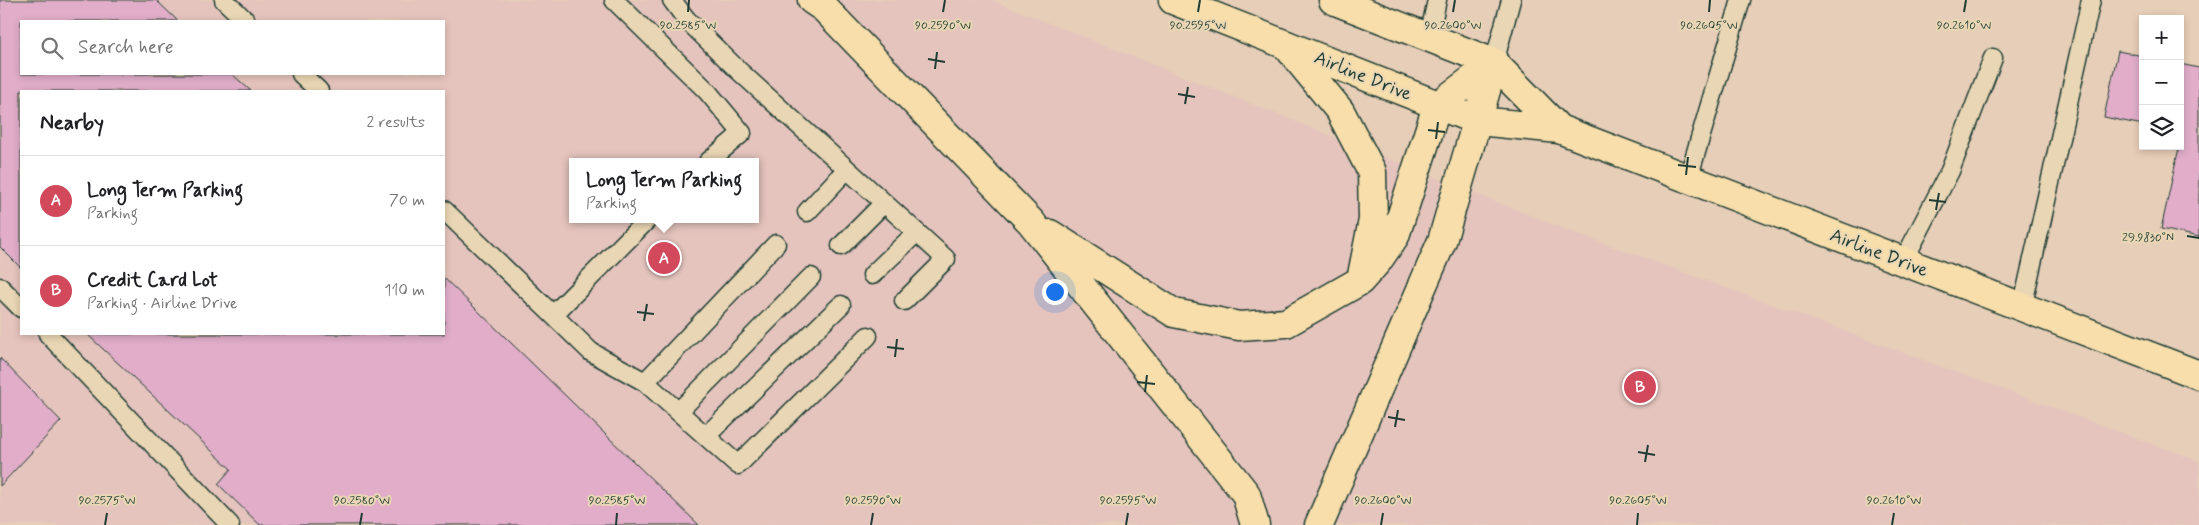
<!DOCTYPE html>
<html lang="en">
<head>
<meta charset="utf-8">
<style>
  :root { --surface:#fff; --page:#f6f6f6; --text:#202124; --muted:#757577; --line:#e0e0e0; --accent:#d1495b }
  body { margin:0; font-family:Mynerve,sans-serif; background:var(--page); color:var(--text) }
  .controls { position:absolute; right:15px; top:15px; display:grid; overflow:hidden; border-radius:0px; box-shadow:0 2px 8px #0003 }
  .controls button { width:45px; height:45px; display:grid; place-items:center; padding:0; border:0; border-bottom:1px solid var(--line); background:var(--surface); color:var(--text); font:25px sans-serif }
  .you { position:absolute; left:1054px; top:291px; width:18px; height:18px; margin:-12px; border:4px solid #fff; border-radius:50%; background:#1a73e8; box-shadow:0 0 0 8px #1a73e833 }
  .badge { display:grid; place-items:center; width:32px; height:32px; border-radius:50%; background:var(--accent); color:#fff; font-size:16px; font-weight:700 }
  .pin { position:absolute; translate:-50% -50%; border:2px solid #fff; box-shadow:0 1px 5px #0006 }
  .popup { position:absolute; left:569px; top:158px; width:190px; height:65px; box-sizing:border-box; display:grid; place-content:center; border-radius:0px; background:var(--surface); filter:drop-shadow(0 1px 4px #0005); font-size:16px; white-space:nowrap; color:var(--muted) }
  .popup b { font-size:19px; color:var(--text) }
  .popup::after { content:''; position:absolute; left:50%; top:100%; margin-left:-10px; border:10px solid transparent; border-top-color:var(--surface) }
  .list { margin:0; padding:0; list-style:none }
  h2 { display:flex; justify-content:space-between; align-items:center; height:65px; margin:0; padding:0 20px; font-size:21px }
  h2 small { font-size:16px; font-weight:400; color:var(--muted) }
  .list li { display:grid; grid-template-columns:32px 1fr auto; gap:15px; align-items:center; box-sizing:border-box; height:90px; padding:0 20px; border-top:1px solid var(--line) }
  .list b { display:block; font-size:19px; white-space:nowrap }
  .list p { margin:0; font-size:16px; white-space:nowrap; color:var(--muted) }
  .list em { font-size:16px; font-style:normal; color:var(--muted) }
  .icon { flex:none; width:28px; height:28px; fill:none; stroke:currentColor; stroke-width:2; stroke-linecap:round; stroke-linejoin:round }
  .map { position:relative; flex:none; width:2199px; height:525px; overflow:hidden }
  .search { position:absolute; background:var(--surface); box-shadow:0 2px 8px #0003; left:20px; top:20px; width:425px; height:55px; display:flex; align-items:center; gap:12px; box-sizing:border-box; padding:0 18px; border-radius:0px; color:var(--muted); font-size:19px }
  .panel { position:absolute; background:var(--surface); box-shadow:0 2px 8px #0003; left:20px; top:90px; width:425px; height:245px; border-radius:0px }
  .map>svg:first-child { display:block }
  .built { fill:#e5c4bd; fill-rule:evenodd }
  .building { fill:#e1adc9; stroke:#1f3d34 }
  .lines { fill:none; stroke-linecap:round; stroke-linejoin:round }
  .lane-casing { stroke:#1f3d34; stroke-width:21 }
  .primary-casing { stroke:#1f3d34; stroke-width:31 }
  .highway-casing { stroke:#1f3d34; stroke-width:31 }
  .lane { stroke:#e9d6b4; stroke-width:18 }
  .primary { stroke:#f8deab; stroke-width:28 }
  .highway { stroke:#f8deab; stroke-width:28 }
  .ticks { fill:none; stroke:#1f3d34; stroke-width:2 }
  .labels { text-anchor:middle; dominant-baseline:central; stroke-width:4; stroke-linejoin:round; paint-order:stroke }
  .street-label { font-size:19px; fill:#1f3d34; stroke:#e9d6b4 }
  .ticks-label { font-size:12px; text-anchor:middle; fill:#1f3d34; stroke:#e9d6b4; stroke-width:4; stroke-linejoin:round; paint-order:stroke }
</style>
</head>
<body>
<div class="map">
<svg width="2199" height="525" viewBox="0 0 2199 525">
  <rect width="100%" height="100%" fill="#e7ceb8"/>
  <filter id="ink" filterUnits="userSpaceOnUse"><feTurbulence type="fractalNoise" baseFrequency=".02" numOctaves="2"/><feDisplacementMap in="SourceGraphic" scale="10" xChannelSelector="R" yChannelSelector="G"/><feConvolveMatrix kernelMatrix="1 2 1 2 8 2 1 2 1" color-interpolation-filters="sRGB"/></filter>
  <g filter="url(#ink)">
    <path class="built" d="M0 0H991L1557 226 2199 461V525H0ZM21 21H444V74H21ZM21 91H444V334H21ZM573 162H755V219H573Z"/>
    <path class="building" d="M0 0H156L178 21H21V74H232L251 91H21V268L0 247Z
      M2118 51 2143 56V125L2104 117Z
      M2180 64 2199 68V237L2161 229 2182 134H2180Z
      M444 278 699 525H260L218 484 231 469 87 334H444Z
      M0 358 61 421 0 486Z"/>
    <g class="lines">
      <defs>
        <path id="lane" d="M224 0 246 21
          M614 0 707 91 742 133 708 162
          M672 0 686 19 738 70 946 259 904 301
          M1429 37 1437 0
          M1494 63 1511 0
          M301 74 319 91
          M1688 179 1741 0
          M444 210 553 315 648 219
          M807 212 847 169
          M841 246 884 203
          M1903 262 1950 171 1993 58
          M872 275 916 233
          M0 287 21 308
          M2022 308 2091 0
          M553 315 591 352 645 382 738 465 868 336
          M48 334 230 525
          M645 382 776 244
          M679 411 811 277
          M706 436 841 305"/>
        <path id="primary" d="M812 0 824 8 1031 222 1246 494 1255 525
          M1286 45 1340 111 1372 172 1373 220 1362 275
          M1050 234 1174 313 1239 326 1286 323 1360 281 1377 262 1395 236 1437 106 1494 63
          M1319 525 1442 241 1494 63"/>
        <path id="highway" d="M1173 0 1478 121 1559 129 2199 375
          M1333 0 1494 63 1559 129"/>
      </defs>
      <use href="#lane" class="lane-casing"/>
      <use href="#primary" class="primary-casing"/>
      <use href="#highway" class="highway-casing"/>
      <use href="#lane" class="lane"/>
      <use href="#primary" class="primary"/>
      <use href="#highway" class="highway"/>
    </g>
  </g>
  <path class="ticks" d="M688 12 689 0M943 12 945 0M1198 12 1200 0M1453 12 1455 0M1709 12 1710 0M1964 12 1966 0M928 59 945 62M935 69 937 52M1178 94 1195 97M1185 104 1188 87M1428 130 1445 132M1436 139 1438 122M1678 165 1696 167M1686 175 1688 157M1929 200 1946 202M1936 210 1939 193M2187 236 2199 238M637 312 654 314M644 321 647 304M887 347 904 349M895 357 897 339M1137 382 1155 384M1145 392 1147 375M1388 417 1405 420M1395 427 1398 410M1638 452 1655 455M1645 462 1648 445M105 525 107 513M360 525 362 513M616 525 617 513M871 525 873 513M1126 525 1128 513M1381 525 1383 513M1637 525 1638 513M1892 525 1894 513"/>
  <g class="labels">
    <g class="street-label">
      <text transform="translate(1363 76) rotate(22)">Airline Drive</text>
      <text transform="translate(1879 253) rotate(21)">Airline Drive</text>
    </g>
  </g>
  <g class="ticks-label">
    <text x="688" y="29">90.2585°W</text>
    <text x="943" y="29">90.2590°W</text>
    <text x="1198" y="29">90.2595°W</text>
    <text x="1453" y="29">90.2600°W</text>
    <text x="1709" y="29">90.2605°W</text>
    <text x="1964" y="29">90.2610°W</text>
    <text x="2148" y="241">29.9830°N</text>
    <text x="107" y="504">90.2575°W</text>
    <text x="362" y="504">90.2580°W</text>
    <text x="617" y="504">90.2585°W</text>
    <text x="873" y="504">90.2590°W</text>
    <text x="1128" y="504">90.2595°W</text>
    <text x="1383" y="504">90.2600°W</text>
    <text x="1638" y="504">90.2605°W</text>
    <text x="1894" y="504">90.2610°W</text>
  </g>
</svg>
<div class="controls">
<button>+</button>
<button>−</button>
<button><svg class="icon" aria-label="layers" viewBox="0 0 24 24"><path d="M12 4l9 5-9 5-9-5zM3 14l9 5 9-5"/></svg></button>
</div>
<div class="you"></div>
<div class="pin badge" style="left:664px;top:258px">A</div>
<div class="popup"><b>Long Term Parking</b>Parking</div>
<div class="pin badge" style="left:1640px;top:387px">B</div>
<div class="search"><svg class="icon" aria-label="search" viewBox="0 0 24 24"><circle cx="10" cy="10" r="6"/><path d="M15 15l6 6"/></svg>Search here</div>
<section class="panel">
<h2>Nearby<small>2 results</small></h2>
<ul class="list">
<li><span class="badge">A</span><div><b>Long Term Parking</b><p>Parking</p></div><em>70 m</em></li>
<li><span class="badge">B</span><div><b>Credit Card Lot</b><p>Parking · Airline Drive</p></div><em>110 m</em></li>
</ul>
</section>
</div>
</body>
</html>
